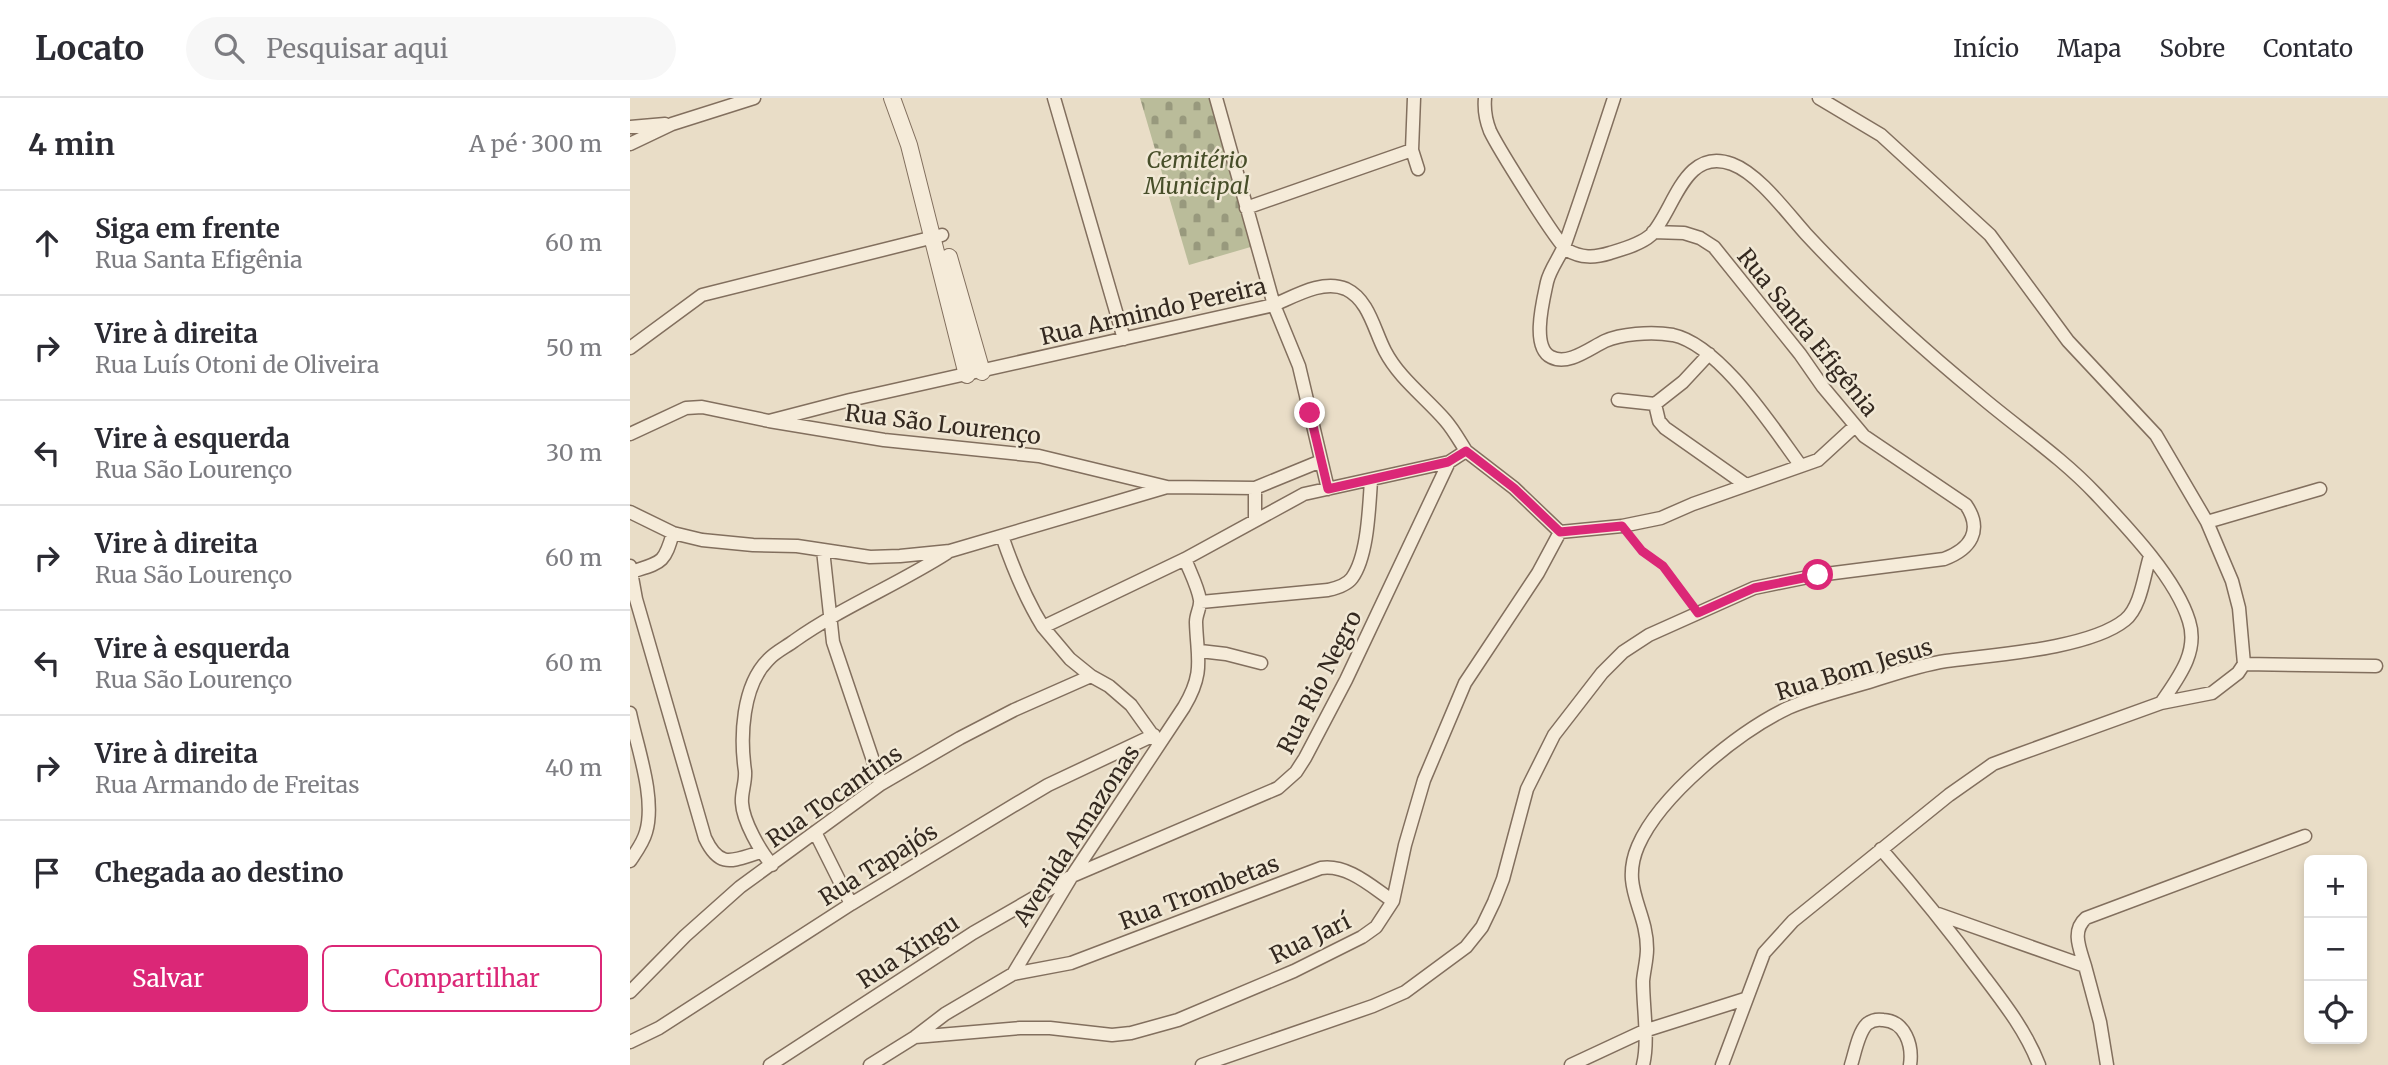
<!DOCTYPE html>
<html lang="pt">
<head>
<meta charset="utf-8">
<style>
  :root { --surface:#fff; --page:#f7f7f7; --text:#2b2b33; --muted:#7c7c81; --line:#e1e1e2; --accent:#db2777 }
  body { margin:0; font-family:Merriweather,serif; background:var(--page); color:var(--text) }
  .controls { position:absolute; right:21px; bottom:21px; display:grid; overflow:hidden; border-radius:10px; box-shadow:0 4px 10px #0003 }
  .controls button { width:63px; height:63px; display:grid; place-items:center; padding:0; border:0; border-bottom:2px solid var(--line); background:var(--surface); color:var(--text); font:35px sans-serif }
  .stop { position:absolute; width:21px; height:21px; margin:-16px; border:5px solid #db2777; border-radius:50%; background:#fff }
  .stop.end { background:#db2777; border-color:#fff; box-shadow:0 2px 7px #0008 }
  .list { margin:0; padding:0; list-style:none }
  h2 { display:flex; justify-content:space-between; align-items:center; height:91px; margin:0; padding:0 28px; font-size:30px }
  h2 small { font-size:23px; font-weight:400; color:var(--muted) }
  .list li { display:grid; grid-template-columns:46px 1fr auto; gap:21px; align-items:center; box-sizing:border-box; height:105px; padding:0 28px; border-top:2px solid var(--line) }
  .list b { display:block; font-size:26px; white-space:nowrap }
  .list p { margin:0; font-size:23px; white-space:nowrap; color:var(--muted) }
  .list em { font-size:23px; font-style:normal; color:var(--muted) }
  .actions { display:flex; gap:14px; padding:21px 28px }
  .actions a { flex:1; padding:16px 0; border:2px solid var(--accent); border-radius:10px; text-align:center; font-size:24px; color:var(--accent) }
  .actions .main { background:var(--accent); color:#fff }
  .icon { flex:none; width:38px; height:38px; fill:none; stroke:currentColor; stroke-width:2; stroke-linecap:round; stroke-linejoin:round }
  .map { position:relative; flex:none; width:1758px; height:967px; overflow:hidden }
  header { display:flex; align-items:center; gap:42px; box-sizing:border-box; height:98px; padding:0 35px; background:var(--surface); border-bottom:2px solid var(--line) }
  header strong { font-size:33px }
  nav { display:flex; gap:38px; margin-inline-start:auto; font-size:24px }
  .search { width:490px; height:63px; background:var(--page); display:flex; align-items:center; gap:18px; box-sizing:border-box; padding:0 24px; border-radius:38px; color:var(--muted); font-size:26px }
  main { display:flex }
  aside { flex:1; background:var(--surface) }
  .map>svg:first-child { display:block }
  .cemetery { fill:url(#cemetery-stones) }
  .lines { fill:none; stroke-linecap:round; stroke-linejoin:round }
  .minor-casing { stroke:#826f5e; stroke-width:15 }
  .tertiary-casing { stroke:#826f5e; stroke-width:18 }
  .path { stroke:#826f5e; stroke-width:2.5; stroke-dasharray:5 3.5; stroke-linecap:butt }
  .minor { stroke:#f5ebd9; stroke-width:12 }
  .tertiary { stroke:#f5ebd9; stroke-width:16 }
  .route { stroke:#db2777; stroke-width:9 }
  .labels { text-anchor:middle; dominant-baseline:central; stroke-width:5; stroke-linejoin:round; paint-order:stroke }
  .park-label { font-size:23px; font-style:italic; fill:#474e29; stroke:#f1e8d5 }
  .street-label { font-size:23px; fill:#342920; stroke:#f1e8d5 }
</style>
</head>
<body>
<header>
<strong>Locato</strong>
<div class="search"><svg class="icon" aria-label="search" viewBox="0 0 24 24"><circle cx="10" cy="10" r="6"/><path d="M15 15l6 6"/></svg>Pesquisar aqui</div>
<nav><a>Início</a><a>Mapa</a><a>Sobre</a><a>Contato</a></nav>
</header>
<main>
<aside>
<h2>4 min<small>A pé · 300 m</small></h2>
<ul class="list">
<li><svg class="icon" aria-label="ahead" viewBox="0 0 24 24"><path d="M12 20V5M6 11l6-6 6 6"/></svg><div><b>Siga em frente</b><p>Rua Santa Efigênia</p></div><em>60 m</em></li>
<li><svg class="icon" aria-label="right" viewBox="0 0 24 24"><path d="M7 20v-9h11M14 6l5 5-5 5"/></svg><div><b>Vire à direita</b><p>Rua Luís Otoni de Oliveira</p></div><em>50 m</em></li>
<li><svg class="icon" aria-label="left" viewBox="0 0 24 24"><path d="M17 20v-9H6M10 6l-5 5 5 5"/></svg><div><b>Vire à esquerda</b><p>Rua São Lourenço</p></div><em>30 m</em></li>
<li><svg class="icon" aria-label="right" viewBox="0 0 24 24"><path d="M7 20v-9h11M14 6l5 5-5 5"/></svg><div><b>Vire à direita</b><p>Rua São Lourenço</p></div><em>60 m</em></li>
<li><svg class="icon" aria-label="left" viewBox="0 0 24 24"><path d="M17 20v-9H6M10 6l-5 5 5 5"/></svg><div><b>Vire à esquerda</b><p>Rua São Lourenço</p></div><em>60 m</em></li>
<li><svg class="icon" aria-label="right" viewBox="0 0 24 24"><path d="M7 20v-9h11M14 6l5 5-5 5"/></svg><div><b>Vire à direita</b><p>Rua Armando de Freitas</p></div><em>40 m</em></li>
<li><svg class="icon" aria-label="arrive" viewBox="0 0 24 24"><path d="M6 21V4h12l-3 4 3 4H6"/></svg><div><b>Chegada ao destino</b></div></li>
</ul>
<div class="actions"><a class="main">Salvar</a><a>Compartilhar</a></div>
</aside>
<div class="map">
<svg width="1758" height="967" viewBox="0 0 1758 967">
  <defs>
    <pattern id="cemetery-stones" width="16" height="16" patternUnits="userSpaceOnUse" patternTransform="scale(1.75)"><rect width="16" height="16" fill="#babc9a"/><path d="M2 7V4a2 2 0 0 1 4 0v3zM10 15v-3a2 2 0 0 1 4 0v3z" fill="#98997d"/></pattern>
  </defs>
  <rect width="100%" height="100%" fill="#e9ddc7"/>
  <path class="cemetery" d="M510 0H581L624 148 559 167Z"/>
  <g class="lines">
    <defs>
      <path id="minor" d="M424 0 494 241
        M586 0 644 207 669 268 698 391
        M784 0 782 52 788 71
        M855 0C854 11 856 23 860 33 867 48 927 145 937 152 951 160 964 160 980 155 993 151 1011 146 1021 137 1044 113 1054 48 1102 66 1129 76 1157 115 1176 136 1230 194 1289 248 1350 298 1389 331 1431 359 1466 396 1497 429 1546 480 1559 523 1569 554 1548 580 1531 605
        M984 0C968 49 952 98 935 146 930 159 920 171 917 184 913 203 901 249 921 259 938 268 960 250 975 243 984 239 995 237 1006 236 1018 235 1031 235 1043 237 1090 247 1143 330 1171 368
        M0 29 35 26
        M0 46 42 26 124 0
        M616 110 782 52
        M0 250 72 197 312 137
        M988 302 1025 306 1029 323 1035 330 1116 387
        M1025 306 1053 284 1079 256
        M139 323 220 302 644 207C665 198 693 181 716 191 739 202 744 232 755 253 769 280 795 299 815 322 823 331 829 342 836 353
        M0 336 56 310 72 309 139 323 254 342 409 358 537 389 625 390 691 363
        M0 414 43 435 72 442 123 447 167 448 240 459 270 458 320 453 537 389
        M625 421V390
        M1577 424 1690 391
        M372 438C383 470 395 500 413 529
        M193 452 203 544 251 686
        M0 468 6 501 75 740C90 772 103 762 131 754
        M1 474C32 464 34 466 43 435
        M571 504 698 492C707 490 717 487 722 480 738 458 739 409 741 383
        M570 553 596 556 631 565
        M1614 566 1746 568
        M0 615C7 649 26 700 16 734 13 745 6 754 0 763
        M529 646 501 607 479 588 461 578 440 561 413 529 555 461 674 396 819 364 836 353 884 390 930 434 992 428 1031 420 1063 406 1188 362 1225 328
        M185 734 221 806
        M1251 751C1286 791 1320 833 1352 876 1374 905 1396 933 1409 967
        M142 767C130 753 113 723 112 705 111 695 116 684 115 673 110 639 112 588 138 562 145 554 156 549 164 543 212 509 267 487 317 455
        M1308 816 1455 868 1470 924 1477 967
        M1455 868C1450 851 1441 833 1456 820L1675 738
        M383 876 441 865 691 770C718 766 742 789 763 803
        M0 894 55 838 110 789 251 686 330 640 384 612 461 578
        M285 939 390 930H420L482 937 501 935 548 922 664 873 732 839 746 829 763 803 775 747 794 682 835 585 908 475 930 434
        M0 944 29 930 221 806 386 706 418 687 524 637
        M140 967 343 835 442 778 648 690 666 674 675 660 716 582 819 364
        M240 967 285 939 315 916 383 876 442 778 554 609C575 574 567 560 566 524 566 516 571 509 570 502 568 489 560 474 555 461
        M572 967 743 908 775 894 836 849 852 829 864 804 873 781 897 691 924 637 972 575 993 554 1019 537 1124 490 1188 477 1314 461C1341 451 1353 432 1336 407L1234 338 1193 289 1170 256 1084 149 1070 140 1054 135 1023 134
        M941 967 1014 933 1115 901
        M1013 967C1019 943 1013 909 1013 883 1014 872 1017 862 1017 851 1017 811 990 790 1008 748 1030 697 1108 634 1158 610 1183 599 1212 592 1239 584 1264 576 1290 567 1316 563 1362 557 1459 551 1495 522 1511 509 1514 477 1520 458
        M1092 967 1134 855 1163 823 1319 697 1363 666 1387 657 1531 605 1582 595 1608 575 1614 566 1609 510 1602 483 1577 424 1526 337 1438 243 1360 137 1251 37 1189 0
        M1221 967C1225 955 1228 935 1237 926 1242 922 1247 921 1253 922 1275 923 1283 947 1280 967"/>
      <path id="tertiary" d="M262 0 279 47 337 277
        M319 159 352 274"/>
    </defs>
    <use href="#minor" class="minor-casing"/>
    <use href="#tertiary" class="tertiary-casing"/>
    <path class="path" d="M1000 439 1012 453 1033 468 1059 503"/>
    <use href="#minor" class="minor"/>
    <use href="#tertiary" class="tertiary"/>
  </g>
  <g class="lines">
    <path class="route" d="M680 315 698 391 818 364 836 353 884 390 930 434 992 428 1012 453 1033 468 1068 515 1124 490 1188 477"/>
  </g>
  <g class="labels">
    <g class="park-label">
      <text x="567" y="61">Cemitério<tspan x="567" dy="26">Municipal</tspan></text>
    </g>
    <g class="street-label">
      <text transform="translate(523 213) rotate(-13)">Rua Armindo Pereira</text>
      <text transform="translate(1178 234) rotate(51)">Rua Santa Efigênia</text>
      <text transform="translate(313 326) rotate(7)">Rua São Lourenço</text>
      <text transform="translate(1224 571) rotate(-17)">Rua Bom Jesus</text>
      <text transform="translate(689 584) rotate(-63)">Rua Rio Negro</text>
      <text transform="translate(204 698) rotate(-35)">Rua Tocantins</text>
      <text transform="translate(446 737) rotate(-57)">Avenida Amazonas</text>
      <text transform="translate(248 766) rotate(-32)">Rua Tapajós</text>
      <text transform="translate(569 794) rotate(-21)">Rua Trombetas</text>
      <text transform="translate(680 840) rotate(-26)">Rua Jarí</text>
      <text transform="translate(278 853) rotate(-33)">Rua Xingu</text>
    </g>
  </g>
</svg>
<div class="controls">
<button>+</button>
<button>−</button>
<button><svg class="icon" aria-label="locate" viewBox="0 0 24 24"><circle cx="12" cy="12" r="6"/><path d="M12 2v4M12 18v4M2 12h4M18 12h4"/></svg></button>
</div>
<div class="stop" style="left:1188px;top:477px"></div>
<div class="stop end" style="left:680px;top:315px"></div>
</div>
</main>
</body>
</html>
